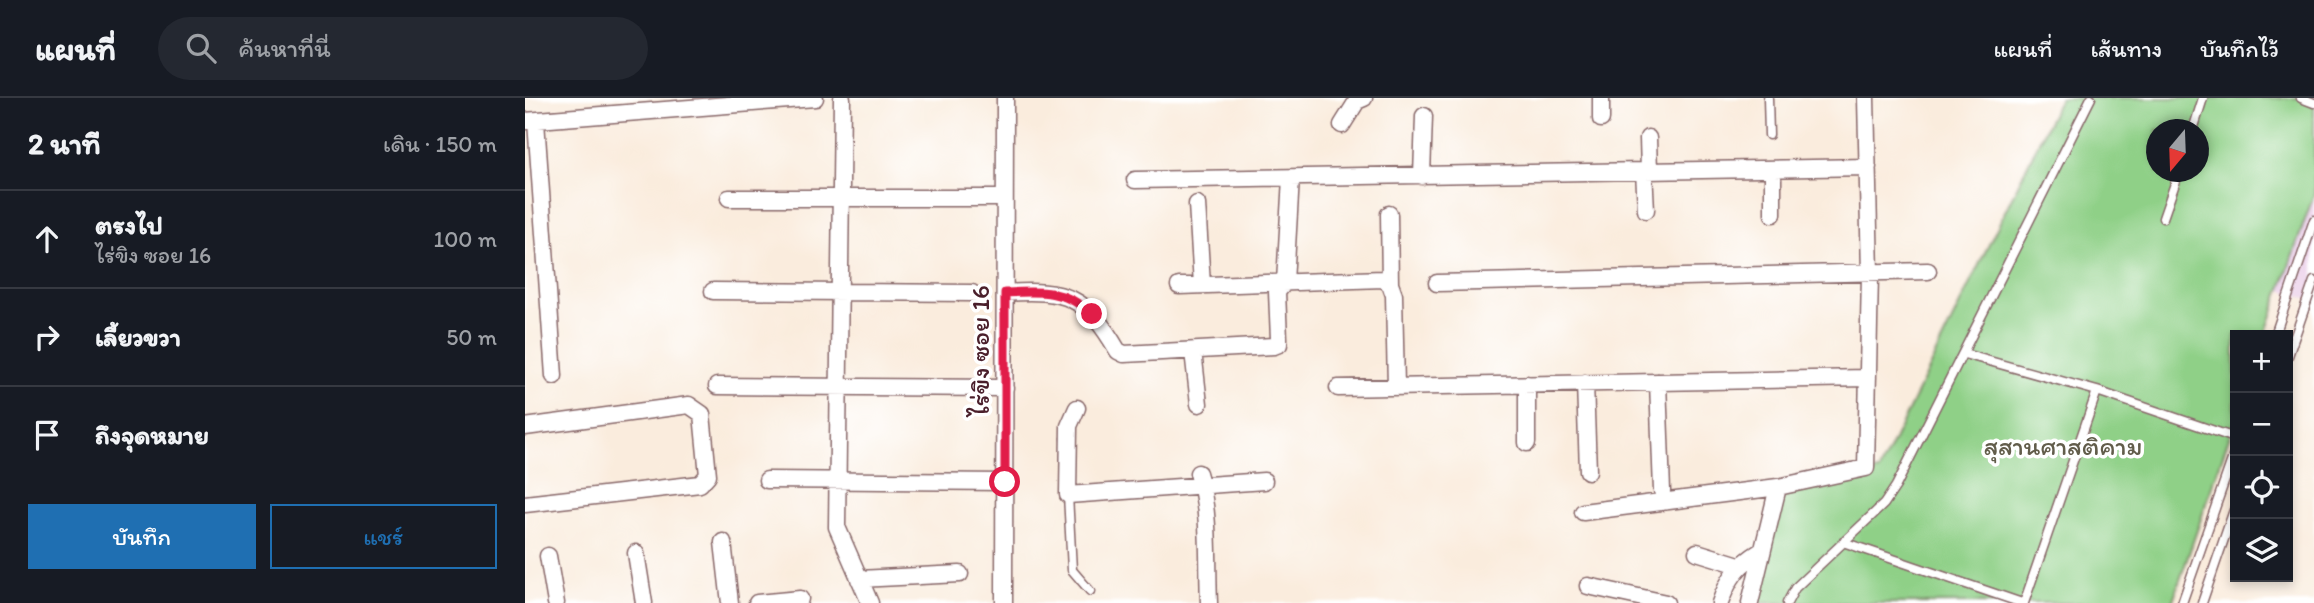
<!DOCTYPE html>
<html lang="th">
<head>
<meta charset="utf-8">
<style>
  :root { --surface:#171b24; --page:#242831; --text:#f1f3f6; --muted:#9ea1a6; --line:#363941; --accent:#1f6fb2 }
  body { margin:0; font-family:Itim,"Playpen Sans Thai",sans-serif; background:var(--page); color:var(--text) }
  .controls { position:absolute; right:21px; bottom:21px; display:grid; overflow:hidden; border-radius:0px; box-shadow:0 4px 10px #0003 }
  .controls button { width:63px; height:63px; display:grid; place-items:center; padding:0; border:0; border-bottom:2px solid var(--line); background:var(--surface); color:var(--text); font:35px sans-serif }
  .compass { position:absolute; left:1621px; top:21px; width:63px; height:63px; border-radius:50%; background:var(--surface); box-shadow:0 4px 10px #0003; rotate:199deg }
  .stop { position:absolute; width:21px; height:21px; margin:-16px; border:5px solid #e11d48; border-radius:50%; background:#fff }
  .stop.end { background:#e11d48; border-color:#fff; box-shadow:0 2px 7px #0008 }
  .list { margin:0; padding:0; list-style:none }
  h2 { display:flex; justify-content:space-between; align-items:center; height:91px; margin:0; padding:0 28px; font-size:30px }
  h2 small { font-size:23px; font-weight:400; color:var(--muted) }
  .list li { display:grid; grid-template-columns:46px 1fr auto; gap:21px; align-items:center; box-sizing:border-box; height:98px; padding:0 28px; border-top:2px solid var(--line) }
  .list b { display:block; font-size:26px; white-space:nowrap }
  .list p { margin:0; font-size:23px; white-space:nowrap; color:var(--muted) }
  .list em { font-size:23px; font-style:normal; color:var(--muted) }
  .actions { display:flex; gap:14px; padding:21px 28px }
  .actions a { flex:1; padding:16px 0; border:2px solid var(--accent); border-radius:0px; text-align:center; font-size:24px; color:var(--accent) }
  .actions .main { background:var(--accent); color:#fff }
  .icon { flex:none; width:38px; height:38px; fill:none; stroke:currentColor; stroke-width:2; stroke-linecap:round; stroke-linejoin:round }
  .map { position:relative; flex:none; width:1789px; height:505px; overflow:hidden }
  header { display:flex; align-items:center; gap:42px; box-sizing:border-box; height:98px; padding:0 35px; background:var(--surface); border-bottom:2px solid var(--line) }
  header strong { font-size:33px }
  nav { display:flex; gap:38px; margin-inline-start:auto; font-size:24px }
  .search { width:490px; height:63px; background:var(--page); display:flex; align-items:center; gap:18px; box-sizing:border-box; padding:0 24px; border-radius:38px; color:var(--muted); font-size:26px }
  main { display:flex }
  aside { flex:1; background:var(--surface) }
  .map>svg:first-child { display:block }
  .built { fill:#ecd1ea }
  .green { fill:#8fd087; stroke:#6c7859; stroke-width:2; fill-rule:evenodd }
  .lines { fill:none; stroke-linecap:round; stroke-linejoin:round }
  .service-casing { stroke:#886769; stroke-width:11 }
  .minor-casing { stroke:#886769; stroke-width:19 }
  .service { stroke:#fff; stroke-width:8 }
  .minor { stroke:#fff; stroke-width:16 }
  .route { stroke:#e11d48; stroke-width:9 }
  .labels { text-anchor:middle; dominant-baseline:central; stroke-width:7; stroke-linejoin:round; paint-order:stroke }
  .street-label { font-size:26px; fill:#4a1f2b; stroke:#fff }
  .park-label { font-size:26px; fill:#625d4b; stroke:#fff }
</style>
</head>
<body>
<header>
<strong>แผนที่</strong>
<div class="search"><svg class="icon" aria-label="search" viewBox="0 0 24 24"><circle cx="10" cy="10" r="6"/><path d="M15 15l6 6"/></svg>ค้นหาที่นี่</div>
<nav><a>แผนที่</a><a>เส้นทาง</a><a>บันทึกไว้</a></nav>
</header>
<main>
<aside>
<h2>2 นาที<small>เดิน · 150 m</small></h2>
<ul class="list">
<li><svg class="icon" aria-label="ahead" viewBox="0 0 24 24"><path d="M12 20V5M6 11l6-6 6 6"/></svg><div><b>ตรงไป</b><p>ไร่ขิง ซอย 16</p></div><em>100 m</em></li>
<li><svg class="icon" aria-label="right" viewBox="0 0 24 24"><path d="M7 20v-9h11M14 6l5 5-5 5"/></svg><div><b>เลี้ยวขวา</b></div><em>50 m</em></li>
<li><svg class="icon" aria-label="arrive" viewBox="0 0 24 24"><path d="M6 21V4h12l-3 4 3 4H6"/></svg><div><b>ถึงจุดหมาย</b></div></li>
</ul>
<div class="actions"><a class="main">บันทึก</a><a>แชร์</a></div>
</aside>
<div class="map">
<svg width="1789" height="505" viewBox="0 0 1789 505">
  <rect width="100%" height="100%" fill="#fff"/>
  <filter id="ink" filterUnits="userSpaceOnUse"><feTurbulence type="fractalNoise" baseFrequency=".0143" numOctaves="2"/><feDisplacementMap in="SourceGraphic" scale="14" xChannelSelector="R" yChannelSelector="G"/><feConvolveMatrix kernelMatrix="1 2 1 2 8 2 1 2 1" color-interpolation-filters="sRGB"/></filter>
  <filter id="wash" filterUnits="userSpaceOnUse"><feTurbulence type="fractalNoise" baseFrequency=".00686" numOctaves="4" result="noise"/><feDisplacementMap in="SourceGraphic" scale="28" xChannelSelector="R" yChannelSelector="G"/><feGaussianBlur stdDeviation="1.57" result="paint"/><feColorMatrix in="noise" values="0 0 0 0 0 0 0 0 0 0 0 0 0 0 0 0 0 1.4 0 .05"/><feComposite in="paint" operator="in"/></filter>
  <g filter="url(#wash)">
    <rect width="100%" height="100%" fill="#faecdd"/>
    <path class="built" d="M1789 96V203L1756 192Z"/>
    <path class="green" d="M1535 0H1789V96L1740 237H1710V322L1647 505H1229L1260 391 1354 373ZM1632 32H1674V74H1632Z"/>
  </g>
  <g filter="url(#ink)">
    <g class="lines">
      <defs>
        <path id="service" d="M1243 0 1244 37
          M1776 0 1789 5
          M1668 32 1678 0
          M1638 120 1654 74
          M1750 237 1789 122
          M1439 256 1572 293 1710 340
          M1763 258 1789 183
          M543 397 547 472 565 493
          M1318 444 1497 505
          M1262 505 1270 490 1359 406 1371 388 1566 0
          M1499 505 1572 293
          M1657 505 1710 353
          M1677 505 1710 409"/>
        <path id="minor" d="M317 0 312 429 345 505
          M1076 21V0
          M0 23 290 0
          M11 23 29 278
          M817 27 832 3 839 0
          M1123 40 1124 73
          M1248 71V116
          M1119 73 1121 112
          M897 78 899 18
          M610 82 1343 69
          M204 100H479
          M672 106 677 187
          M864 116 865 186
          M912 185 1403 173
          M654 188 858 181 865 186 869 197 871 289
          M188 193 447 195
          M480 195C542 191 561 198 593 253L599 256 749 248 754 246V241L752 194 760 184 766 80
          M668 253 674 306
          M1133 284 1137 393
          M1060 285 1063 373
          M1002 286V345
          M192 288 480 290
          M813 290 1343 280
          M552 310 544 328 543 397 739 383
          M0 329 164 307 177 316 183 377 175 386 0 406
          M673 375C686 416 682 463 684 505
          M242 382 480 384
          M1058 414 1253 389
          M198 444 205 505
          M1172 454 1214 467
          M111 455 119 505
          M23 458 31 505
          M334 481 435 476
          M1063 488 1141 505
          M232 505 275 501
          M479 505 480 0
          M1195 505C1204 479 1213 467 1236 453
          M1225 505 1253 389 1341 370 1345 176 1341 0"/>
      </defs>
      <use href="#service" class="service-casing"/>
      <use href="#minor" class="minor-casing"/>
      <use href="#service" class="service"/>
      <use href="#minor" class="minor"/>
    </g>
  </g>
  <g class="lines" filter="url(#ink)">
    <path class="route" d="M480 384V195C515 193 540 191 567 216"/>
  </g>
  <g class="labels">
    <g class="street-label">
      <text transform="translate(455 253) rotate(-90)">ไร่ขิง ซอย 16</text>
    </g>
    <g class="park-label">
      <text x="1538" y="348">สุสานศาสติคาม</text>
    </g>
  </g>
</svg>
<div class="controls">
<button>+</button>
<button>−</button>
<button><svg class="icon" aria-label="locate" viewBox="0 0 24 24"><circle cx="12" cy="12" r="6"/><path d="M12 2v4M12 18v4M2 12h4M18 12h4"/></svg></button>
<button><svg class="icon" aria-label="layers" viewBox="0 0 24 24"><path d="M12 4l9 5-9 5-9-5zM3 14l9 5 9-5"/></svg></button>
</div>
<svg class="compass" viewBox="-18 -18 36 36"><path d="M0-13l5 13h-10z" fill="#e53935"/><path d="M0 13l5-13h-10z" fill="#9ea1a6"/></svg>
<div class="stop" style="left:480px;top:384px"></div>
<div class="stop end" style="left:567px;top:216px"></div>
</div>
</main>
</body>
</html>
